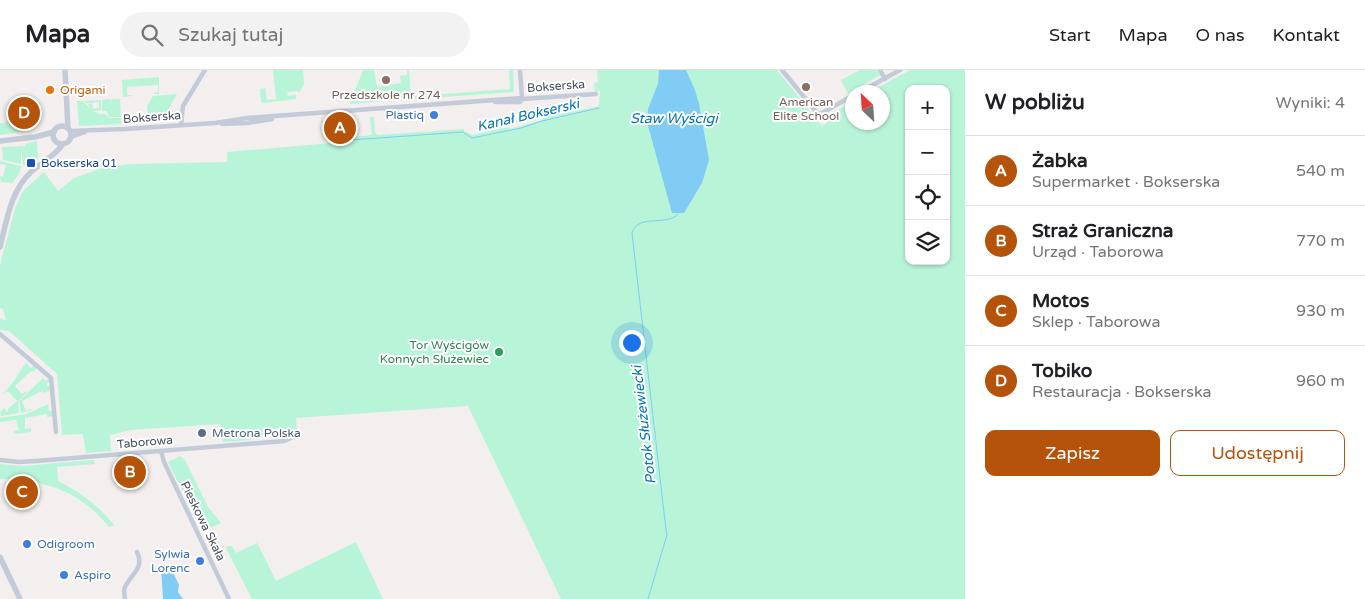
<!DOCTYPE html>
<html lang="pl">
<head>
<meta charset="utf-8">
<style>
  :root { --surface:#fff; --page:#f2f2f2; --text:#202124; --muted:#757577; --line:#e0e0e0; --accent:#b45309 }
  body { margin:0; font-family:"Varela Round",sans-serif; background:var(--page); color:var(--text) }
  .controls { position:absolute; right:15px; top:15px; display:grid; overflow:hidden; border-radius:10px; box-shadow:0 1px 4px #0004 }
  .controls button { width:45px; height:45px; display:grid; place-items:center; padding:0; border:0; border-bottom:1px solid var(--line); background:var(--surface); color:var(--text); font:25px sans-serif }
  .compass { position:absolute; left:845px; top:15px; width:45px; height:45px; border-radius:50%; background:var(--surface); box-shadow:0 1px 4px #0004; rotate:335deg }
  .you { position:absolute; left:631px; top:272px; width:18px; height:18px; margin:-12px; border:4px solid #fff; border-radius:50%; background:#1a73e8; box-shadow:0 0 0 8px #1a73e833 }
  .badge { display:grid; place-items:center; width:32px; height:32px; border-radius:50%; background:var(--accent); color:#fff; font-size:16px; font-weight:700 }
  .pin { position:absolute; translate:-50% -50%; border:2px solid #fff; box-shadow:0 1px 5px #0006 }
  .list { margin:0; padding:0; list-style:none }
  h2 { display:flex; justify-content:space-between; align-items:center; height:65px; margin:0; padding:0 20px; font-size:21px }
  h2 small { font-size:16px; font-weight:400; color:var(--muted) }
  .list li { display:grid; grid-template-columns:32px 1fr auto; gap:15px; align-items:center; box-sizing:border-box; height:70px; padding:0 20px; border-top:1px solid var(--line) }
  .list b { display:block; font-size:19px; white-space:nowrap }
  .list p { margin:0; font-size:16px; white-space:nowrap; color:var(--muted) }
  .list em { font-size:16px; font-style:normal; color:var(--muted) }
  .actions { display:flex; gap:10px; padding:15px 20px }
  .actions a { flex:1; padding:11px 0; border:1px solid var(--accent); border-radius:10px; text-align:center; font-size:18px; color:var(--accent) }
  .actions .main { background:var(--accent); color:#fff }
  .icon { flex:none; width:28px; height:28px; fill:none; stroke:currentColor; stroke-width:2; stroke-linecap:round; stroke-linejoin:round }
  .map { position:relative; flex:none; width:965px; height:529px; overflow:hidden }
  header { display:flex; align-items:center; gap:30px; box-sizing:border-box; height:70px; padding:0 25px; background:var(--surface); border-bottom:1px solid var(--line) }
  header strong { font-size:24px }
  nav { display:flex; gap:28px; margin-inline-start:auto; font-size:18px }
  .search { width:350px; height:45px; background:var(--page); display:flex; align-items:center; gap:12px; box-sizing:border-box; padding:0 18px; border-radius:28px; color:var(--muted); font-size:19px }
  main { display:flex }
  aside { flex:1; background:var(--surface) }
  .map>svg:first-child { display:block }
  .green { fill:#b8f4d8; fill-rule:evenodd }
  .water { fill:#81ccf5 }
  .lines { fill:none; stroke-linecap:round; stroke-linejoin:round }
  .stream { stroke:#81ccf5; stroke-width:1 }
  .minor { stroke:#c4cbd8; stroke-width:4.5 }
  .tertiary { stroke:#c4cbd8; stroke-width:5.5 }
  .education-dot { fill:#8d6e63; stroke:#fff; stroke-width:2 }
  .food-dot { fill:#e8710a; stroke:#fff; stroke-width:2 }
  .shop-dot { fill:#3f7fe0; stroke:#fff; stroke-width:2 }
  .transit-dot { fill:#1a4fb4; stroke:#fff; stroke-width:2 }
  .leisure-dot { fill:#2e9e5b; stroke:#fff; stroke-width:2 }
  .service-dot { fill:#5c6f8a; stroke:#fff; stroke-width:2 }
  .labels { text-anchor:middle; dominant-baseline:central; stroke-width:4; stroke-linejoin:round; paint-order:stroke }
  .street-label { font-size:12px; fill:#454f5e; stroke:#fff }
  .food-label { font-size:12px; fill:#c56008; stroke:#fff; text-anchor:start }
  .education-label { font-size:12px; fill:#785e54; stroke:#fff }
  .shop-label { font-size:12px; fill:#366cbe; stroke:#fff; text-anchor:end }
  .transit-label { font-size:12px; fill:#164399; stroke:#fff; text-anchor:start }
  .leisure-label { font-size:12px; fill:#27864d; stroke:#fff; text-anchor:end }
  .service-label { font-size:12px; fill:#4e5e75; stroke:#fff; text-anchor:start }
  .water-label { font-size:14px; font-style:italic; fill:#0075b6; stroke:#fff }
</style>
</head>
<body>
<header>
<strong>Mapa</strong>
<div class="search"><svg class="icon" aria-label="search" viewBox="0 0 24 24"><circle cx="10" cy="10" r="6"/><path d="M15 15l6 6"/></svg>Szukaj tutaj</div>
<nav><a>Start</a><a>Mapa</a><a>O nas</a><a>Kontakt</a></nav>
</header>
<main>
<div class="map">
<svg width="965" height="529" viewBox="0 0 965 529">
  <rect width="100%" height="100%" fill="#f2efee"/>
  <path class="green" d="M273 0H303L304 14 299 23 298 21 287 22 288 26 296 25V29L263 33 261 31 260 19 265 18 267 30 276 29Z
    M363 0H374L377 17 401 13 400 6 407 5V0H409L411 29 398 30 397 23 395 24 396 30 350 34Z
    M509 0H513L514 20 513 22 415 29V26L510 19Z
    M597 0H777L822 56 828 52 830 44 852 32V52H882V22H870L910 0H965V529H561L468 336 296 348 297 361 283 365 251 367V370L223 372 220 354 130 360 110 365 111 381 86 383 83 364 62 365 57 304 9 261 0 260V248L6 251 3 239 0 238V195L15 139 21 125 25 119 44 102 58 121 74 108 102 98 131 94 227 92V82L332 73 321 51 326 50 335 69 372 65 370 47H374L375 63 378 65 464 59V61L472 65 509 57 510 59 542 50V48L599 36 600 21 595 22 594 13 598 12ZM909 19H946V191H909Z
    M860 0H877L880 5 848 24 841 10Z
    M159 7V24H154V23L158 22V15L127 17V25H132V26L123 27 122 10Z
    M177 24 162 51 126 54 125 48 148 45 147 36 153 26Z
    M111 29 108 36 112 29H120L121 47H110L106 41H102V30Z
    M101 30V40L93 41 99 44H105L110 48H121V54L79 56 77 31H83L91 40 88 34 92 33 93 39 99 38V32L86 33 84 31Z
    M30 51 29 61 0 65V53Z
    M36 71 37 72 38 87 28 95H23L22 83 24 78 21 83V94L3 90 2 77 25 76V77L26 74Z
    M0 91 21 96 19 104 12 113 1 112 0 106 3 107 6 95 0 94Z
    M28 289 26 293 31 298 34 295 37 298 33 302 31 301 15 316 22 324 26 321 27 322 18 331 19 343 1 346 0 342 4 338 8 342V339L17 331 8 321 3 324 14 311Z
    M43 308 46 311 49 308 50 312 47 313V316H51V320L44 323 42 321 22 331 26 341 31 339 32 340 21 343 19 331Z
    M48 334 49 341H52L53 346 47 347V344L25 348V359L31 358V362L14 364V361L19 360 18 358 16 350 0 352V348L27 344Z
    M180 386 185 390 208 437 221 453 202 461 168 392Z
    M93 390 95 394 57 397 58 411C80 422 98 435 114 455L109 457C80 421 46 410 0 409V394L23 396Z
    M356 472 383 529H252L226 478 227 476H232L236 483 257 473 276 511Z"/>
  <path class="water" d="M659 0H686L695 20 699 34 709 90 702 113 684 143H672L647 52 648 39 658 14Z
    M161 497 171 498 179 515 178 522 183 529H163Z"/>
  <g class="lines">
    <path class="stream" d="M324 52 333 70 336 71 463 62 472 68 521 58 542 51 599 38
      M648 529 667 465 666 460 632 163C638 143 667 157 678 144"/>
    <path class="minor" d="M520 0 522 29
      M782 0 818 44 822 43 852 26
      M880 0 885 9
      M860 22 900 0
      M495 32H520L522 29 596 24
      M222 54 247 53 272 49
      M181 55 183 36 205 0
      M70 61 125 59 215 53 247 48 522 28
      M71 67 85 62
      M0 264 51 308 56 362
      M161 381 164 392 229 529
      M0 390 19 392 36 391 284 371 291 368
      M125 529C125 525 123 521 125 517 131 504 145 498 137 482"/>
    <path class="tertiary" d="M65 0 68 58
      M53 65a9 9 0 1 1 18 0a9 9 0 1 1-18 0Z
      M0 71 35 67 54 62
      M0 177C7 150 10 122 31 102 42 92 55 86 63 74
      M0 487 20 529"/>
  </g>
  <g class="education-dot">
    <circle cx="386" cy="10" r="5"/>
    <circle cx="806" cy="17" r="5"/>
  </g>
  <circle class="food-dot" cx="50" cy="20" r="5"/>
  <g class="shop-dot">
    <circle cx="434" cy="45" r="5"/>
    <circle cx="27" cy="474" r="5"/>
    <circle cx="200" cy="491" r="5"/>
    <circle cx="64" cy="505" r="5"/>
  </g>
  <rect class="transit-dot" x="26" y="88" width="10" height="10" rx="2.5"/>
  <circle class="leisure-dot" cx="499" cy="282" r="5"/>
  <circle class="service-dot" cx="202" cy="363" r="5"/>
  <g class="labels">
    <g class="street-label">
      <text transform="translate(556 16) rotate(-4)">Bokserska</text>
      <text transform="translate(152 47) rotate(-4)">Bokserska</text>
      <text transform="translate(145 372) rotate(-5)">Taborowa</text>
      <text transform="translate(203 451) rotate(64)">Pieskowa Skała</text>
    </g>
    <g class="food-label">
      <text x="60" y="20">Origami</text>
    </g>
    <g class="education-label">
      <text x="386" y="25">Przedszkole nr 274</text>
      <text x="806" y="32">American<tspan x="806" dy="14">Elite School</tspan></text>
    </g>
    <g class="shop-label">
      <text x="424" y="45">Plastiq</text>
      <text x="37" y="474" text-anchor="start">Odigroom</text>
      <text x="190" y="484">Sylwia<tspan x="190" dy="14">Lorenc</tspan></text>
      <text x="74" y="505" text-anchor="start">Aspiro</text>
    </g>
    <g class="transit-label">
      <text x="41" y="93">Bokserska 01</text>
    </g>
    <g class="leisure-label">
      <text x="489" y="275">Tor Wyścigów<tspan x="489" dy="14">Konnych Służewiec</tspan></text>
    </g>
    <g class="service-label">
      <text x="212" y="363">Metrona Polska</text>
    </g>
    <g class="water-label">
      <text transform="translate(528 45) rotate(-13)">Kanał Bokserski</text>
      <text x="674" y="48">Staw Wyścigi</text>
      <text transform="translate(644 355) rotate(-97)">Potok Służewiecki</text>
    </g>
  </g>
</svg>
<div class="controls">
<button>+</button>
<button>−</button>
<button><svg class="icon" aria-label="locate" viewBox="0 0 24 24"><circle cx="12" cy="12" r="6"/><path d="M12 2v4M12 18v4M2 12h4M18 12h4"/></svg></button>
<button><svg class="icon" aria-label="layers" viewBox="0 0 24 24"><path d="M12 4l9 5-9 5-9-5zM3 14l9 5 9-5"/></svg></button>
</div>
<svg class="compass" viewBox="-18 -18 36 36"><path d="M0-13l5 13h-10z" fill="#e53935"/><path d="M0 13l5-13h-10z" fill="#757577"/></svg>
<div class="you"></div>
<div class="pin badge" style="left:340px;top:58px">A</div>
<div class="pin badge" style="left:130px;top:402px">B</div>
<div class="pin badge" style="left:22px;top:422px">C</div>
<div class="pin badge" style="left:24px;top:43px">D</div>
</div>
<aside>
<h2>W pobliżu<small>Wyniki: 4</small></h2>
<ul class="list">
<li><span class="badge">A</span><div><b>Żabka</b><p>Supermarket · Bokserska</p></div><em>540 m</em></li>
<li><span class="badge">B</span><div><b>Straż Graniczna</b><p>Urząd · Taborowa</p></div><em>770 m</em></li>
<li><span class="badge">C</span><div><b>Motos</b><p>Sklep · Taborowa</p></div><em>930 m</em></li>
<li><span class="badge">D</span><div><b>Tobiko</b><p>Restauracja · Bokserska</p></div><em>960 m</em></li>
</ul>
<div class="actions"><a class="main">Zapisz</a><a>Udostępnij</a></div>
</aside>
</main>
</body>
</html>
